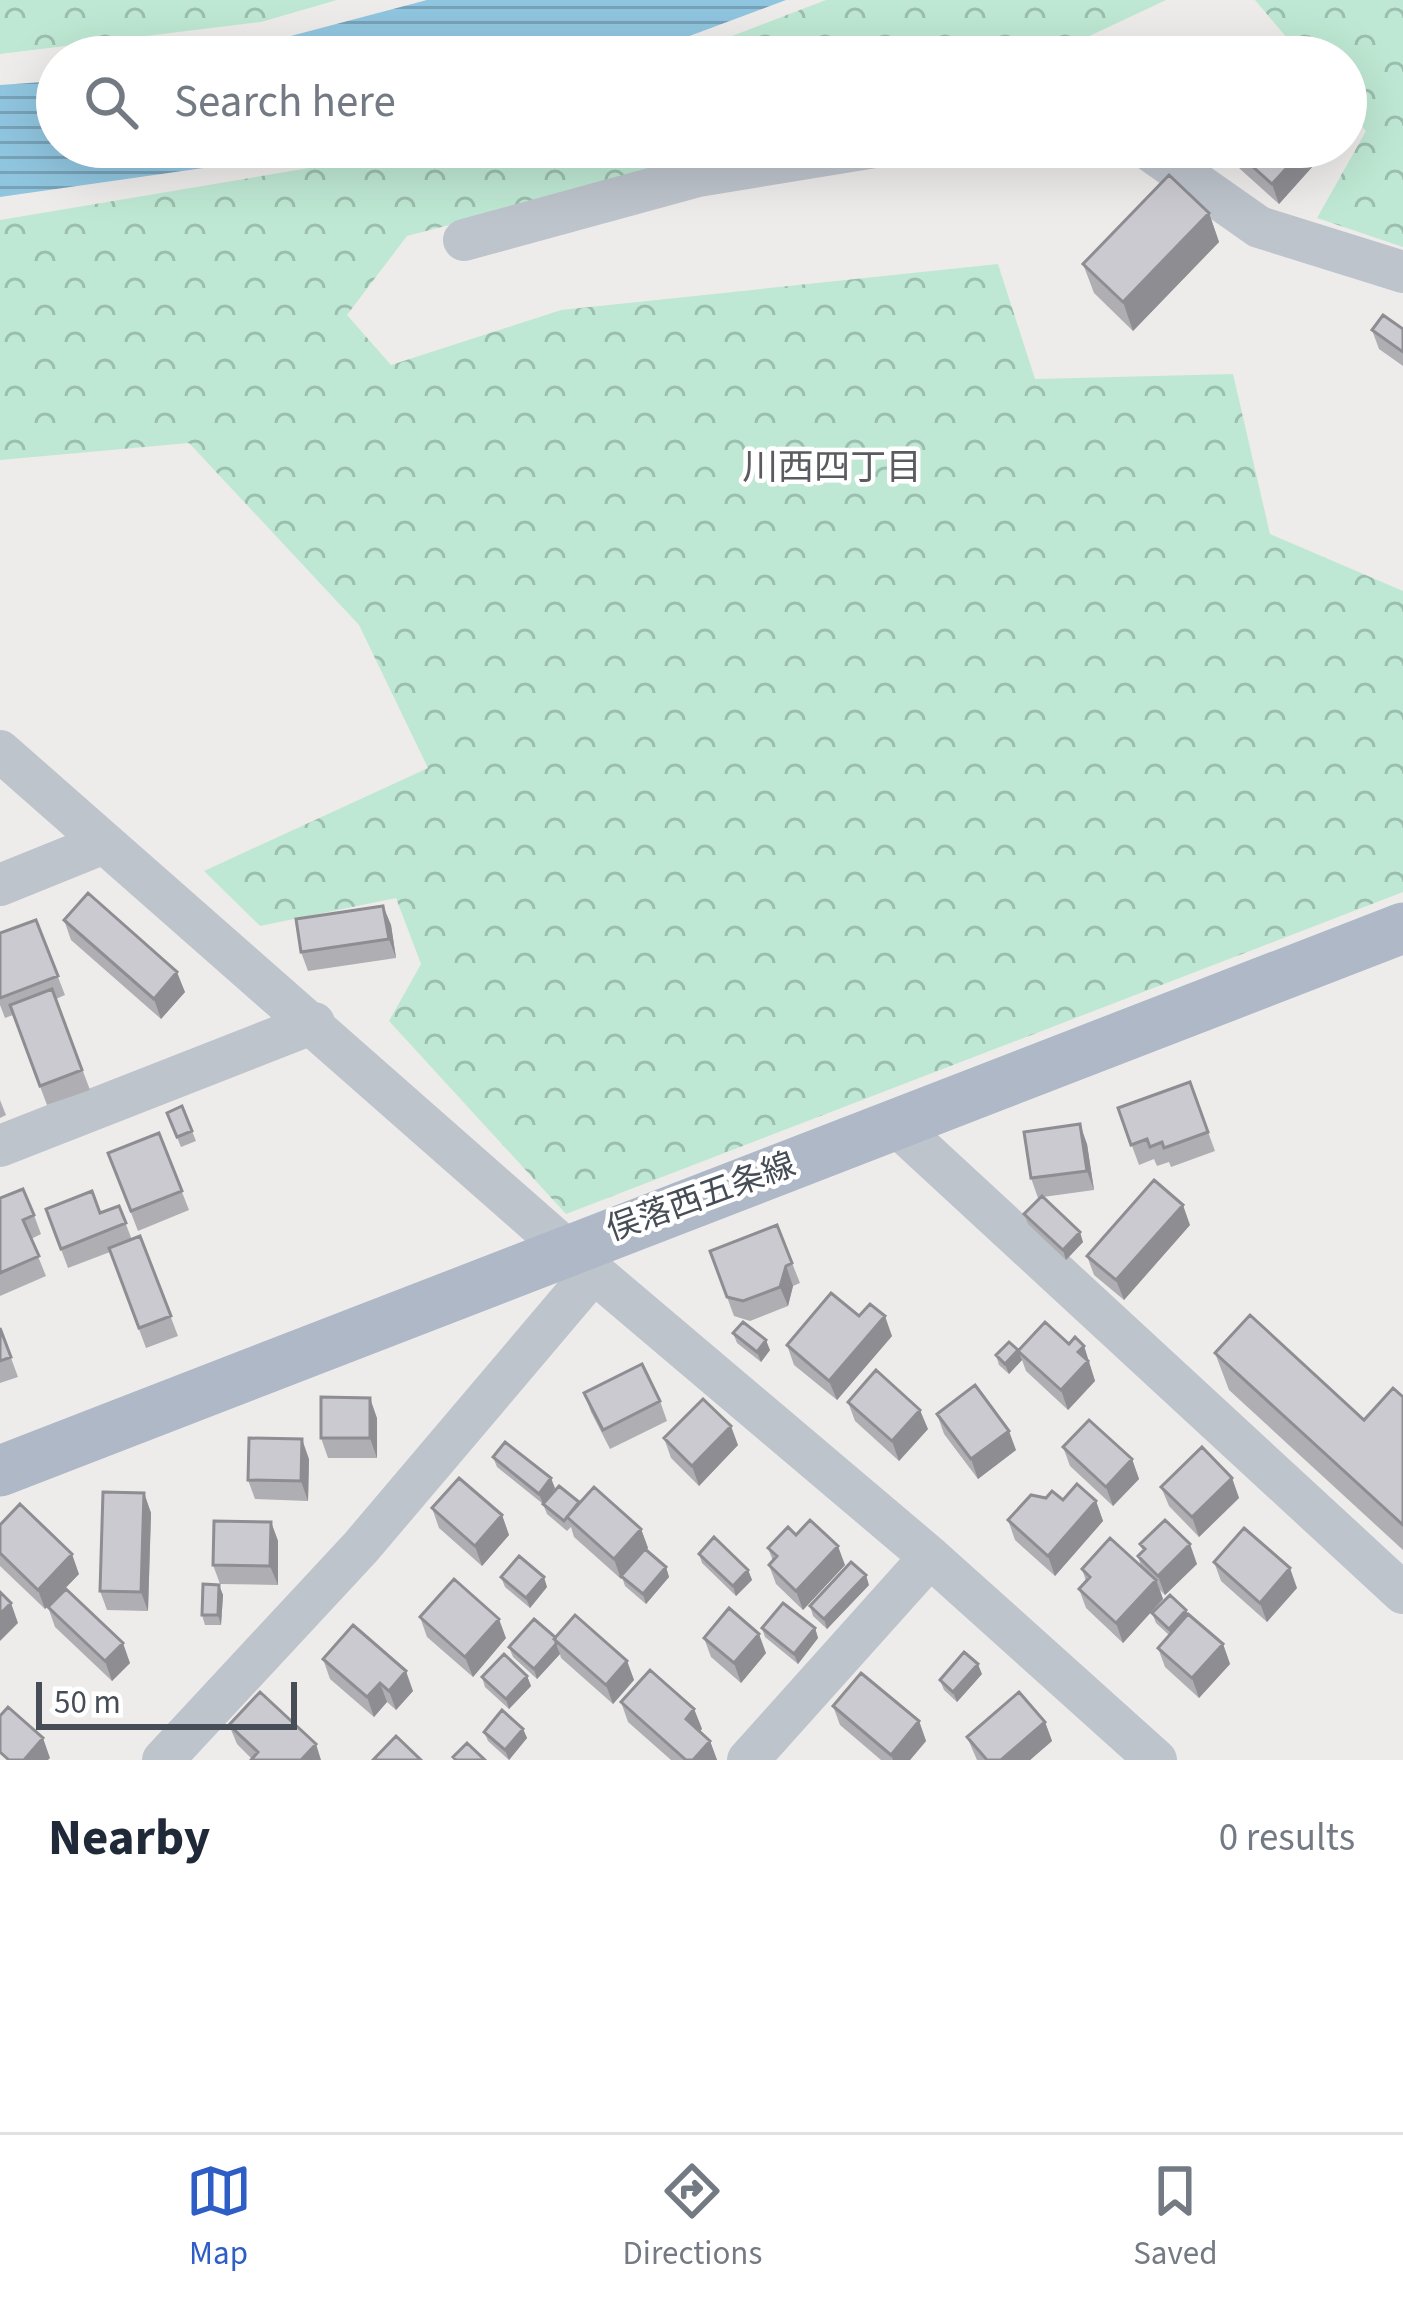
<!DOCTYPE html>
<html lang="en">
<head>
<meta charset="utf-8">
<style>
  :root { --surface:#fff; --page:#f6f6f7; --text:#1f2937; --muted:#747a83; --line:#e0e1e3; --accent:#2e5ec5 }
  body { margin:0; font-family:"Source Sans 3","Noto Sans JP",sans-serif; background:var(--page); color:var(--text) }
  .scale { position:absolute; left:36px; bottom:30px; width:261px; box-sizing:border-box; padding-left:12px; border:6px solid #464d56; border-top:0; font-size:33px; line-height:42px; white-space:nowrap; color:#464d56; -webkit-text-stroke:9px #fff; paint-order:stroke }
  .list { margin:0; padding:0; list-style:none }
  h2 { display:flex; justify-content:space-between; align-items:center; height:156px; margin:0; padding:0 48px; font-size:51px }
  h2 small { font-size:39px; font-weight:400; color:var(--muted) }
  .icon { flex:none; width:66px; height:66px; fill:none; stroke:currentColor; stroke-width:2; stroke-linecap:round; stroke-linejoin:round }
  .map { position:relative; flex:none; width:1403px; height:1760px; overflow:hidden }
  .search { position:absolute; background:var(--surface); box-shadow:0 12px 48px #0002; left:36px; right:36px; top:36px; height:132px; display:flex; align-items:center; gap:30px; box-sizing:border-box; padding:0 42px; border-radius:66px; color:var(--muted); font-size:45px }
  .sheet { height:372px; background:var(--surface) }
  nav { display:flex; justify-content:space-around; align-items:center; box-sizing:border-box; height:168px; border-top:3px solid var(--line); background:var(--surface); font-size:33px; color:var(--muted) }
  nav a { display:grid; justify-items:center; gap:6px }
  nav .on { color:var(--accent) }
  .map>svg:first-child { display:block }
  .forest { fill:url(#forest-crowns) }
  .water { fill:url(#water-rules) }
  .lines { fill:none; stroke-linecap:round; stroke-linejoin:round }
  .minor { stroke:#bec4cc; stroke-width:42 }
  .major { stroke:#aeb8c7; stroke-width:51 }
  .wall { fill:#aeaeb3 }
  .shaded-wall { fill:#8d8d92 }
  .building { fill:#cacad0; stroke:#8d8d92; stroke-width:3 }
  .labels { text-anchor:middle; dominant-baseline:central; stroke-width:9; stroke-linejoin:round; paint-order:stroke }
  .street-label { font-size:33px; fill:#464d56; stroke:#fff }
  .neighbourhood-label { font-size:36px; fill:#595b5f; stroke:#fff }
</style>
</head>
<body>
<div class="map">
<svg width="1403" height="1760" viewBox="0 0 1403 1760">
  <defs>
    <pattern id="forest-crowns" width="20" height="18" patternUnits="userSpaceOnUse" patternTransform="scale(3)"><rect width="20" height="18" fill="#bee8d3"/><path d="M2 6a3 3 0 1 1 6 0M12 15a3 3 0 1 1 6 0" fill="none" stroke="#9cbeae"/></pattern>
    <pattern id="water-rules" width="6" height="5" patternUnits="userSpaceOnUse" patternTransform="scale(3)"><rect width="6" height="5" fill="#90c5df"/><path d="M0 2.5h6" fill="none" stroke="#77a2b8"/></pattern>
  </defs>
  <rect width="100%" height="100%" fill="#eeeceb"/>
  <path class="forest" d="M0 0H337L261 22 0 54Z
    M826 0H1166L1045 57H677Z
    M1255 0H1403V247L1317 218 1366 131 1346 107V57H1303Z
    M434 147H751L407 236 347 315 391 365 561 310 998 264 1035 379 1233 374 1270 534 1403 591V892L566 1214 389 1021 421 964 396 898 260 926 204 871 428 768 359 625 189 443 0 460V220Z"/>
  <path class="water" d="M427 0H786L633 57H211Z
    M57 81V147H350L0 197V85Z"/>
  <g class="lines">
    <path class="minor" d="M1145 147 1259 227 1403 272
      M464 240 698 176 875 147
      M0 751 565 1248 930 1557 1156 1760
      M0 885 104 843
      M896 1125 1403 1593
      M0 1146 314 1023
      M163 1760 361 1547 594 1272
      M748 1760 930 1557"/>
    <path class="major" d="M0 1471 1403 928"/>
  </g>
  <path class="wall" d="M1330 147 1279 204 1239 168 1232 148Z
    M1209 213 1219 242 1133 331 1094 293 1083 264Z
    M1403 329V366L1379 349 1372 330Z
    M383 906 391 925 396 958 308 971 301 952Z
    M36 920 65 995 56 999 90 1090 47 1105 13 1015 5 1018 0 1005V933Z
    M64 920 185 992 161 1019 71 940Z
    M1190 1082 1215 1151 1171 1167 1169 1162 1157 1166 1154 1159 1139 1165 1118 1108Z
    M0 1100 6 1115 0 1118Z
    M167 1113 192 1131 196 1141 181 1147Z
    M159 1133 189 1210 138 1231 108 1153Z
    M1087 1144 1094 1190 1043 1197 1083 1242 1066 1260 1028 1224 1024 1214 1040 1198H1038L1031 1178Z
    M0 1198 34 1215 41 1234 31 1239 46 1276 0 1296Z
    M119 1206 132 1240 140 1236 178 1336 146 1348 110 1252 68 1268 46 1209 100 1213Z
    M777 1225 800 1283 793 1286 788 1306 750 1321 734 1316 710 1251Z
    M1190 1225 1124 1300 1094 1275 1087 1256Z
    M859 1316 892 1336 837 1400 794 1365 787 1345Z
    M0 1328 18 1377 0 1383Z
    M733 1333 770 1350 761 1362 737 1343Z
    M1069 1344 1084 1346 1095 1381 1068 1410 1026 1371 1022 1360 1009 1374 999 1365 996 1355Z
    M1215 1353 1364 1420 1403 1397V1550L1229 1390Z
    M584 1393 660 1401 667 1421 610 1449 591 1412Z
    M848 1402 928 1429 899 1461 855 1421Z
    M937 1414 1016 1450 978 1479 944 1434Z
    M377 1418V1458H328L321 1438Z
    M664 1438 738 1445 699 1486 671 1458Z
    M1063 1447 1132 1459 1139 1479 1113 1506 1070 1466Z
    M493 1457 555 1488 543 1504 497 1467Z
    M309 1459 308 1501 255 1499 248 1480Z
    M1232 1478 1239 1498 1199 1537 1169 1506 1161 1487Z
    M144 1493 151 1513 148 1611 107 1610 100 1591Z
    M1096 1501 1103 1521 1055 1576 1015 1540 1008 1520Z
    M543 1504H579L641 1529 648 1548 646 1550 666 1567 669 1577 646 1604 625 1586 622 1577 621 1579 574 1537 571 1527 567 1531 547 1514Z
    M432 1508 502 1515 509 1535 482 1566 439 1528Z
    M271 1522 278 1541V1585L220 1584 213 1565Z
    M0 1525 79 1574 45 1609 0 1566Z
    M796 1535 845 1565 803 1610 776 1584 769 1565 773 1561 768 1548Z
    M1140 1544 1197 1564 1165 1595 1160 1590 1163 1599 1123 1643 1086 1608 1079 1589 1086 1581 1082 1569 1141 1566 1138 1556 1143 1551Z
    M699 1554 748 1570 752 1580 736 1596 702 1563Z
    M1214 1562 1297 1588 1267 1622 1221 1581Z
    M501 1577 547 1587 530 1608 505 1587Z
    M219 1585 223 1595 221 1625H205L202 1615Z
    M869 1585 827 1629 813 1616 810 1606Z
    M48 1607 130 1663 112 1681 55 1627Z
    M1152 1613 1188 1614 1223 1644 1230 1664 1199 1698 1165 1667 1158 1648 1169 1635 1156 1623Z
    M420 1617 506 1638 473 1677 427 1637Z
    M762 1628H815L818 1638 798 1664 765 1637Z
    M555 1637 627 1661 634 1680 613 1704 561 1658 560 1654 537 1679 513 1657 509 1647Z
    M704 1638 766 1653 741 1683 711 1657Z
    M323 1659 413 1691 396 1710 387 1702 374 1717 330 1679Z
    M982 1674 957 1702 944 1690 940 1680Z
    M527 1676 531 1686 509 1709 485 1687 482 1677Z
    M621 1702 694 1709 702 1729 699 1731 710 1741 717 1760H671L628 1722Z
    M833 1706 919 1721 926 1741 910 1760H881L840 1725Z
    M1045 1722 1052 1741 1030 1760H977L967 1737Z
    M229 1725 321 1760 252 1759 237 1744Z
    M523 1729 527 1738 509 1760 488 1741 484 1732Z"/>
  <path class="shaded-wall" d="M1205 147H1220L1205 160 1201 150Z
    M1306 147H1330L1279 204 1272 184Z
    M1209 213 1219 242 1133 331 1123 302Z
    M383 906 391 925 396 958 389 939Z
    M177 972 185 992 161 1019 154 999Z
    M1080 1124 1087 1144 1094 1190 1087 1171Z
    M1183 1205 1190 1225 1124 1300 1116 1280Z
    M1080 1232 1083 1242 1066 1260 1063 1250Z
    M786 1266 793 1286 788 1306 780 1287Z
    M885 1316 892 1336 837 1400 829 1381Z
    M766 1340 770 1350 761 1362 757 1352Z
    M1084 1346 1095 1381 1068 1410 1061 1390 1078 1352Z
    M1018 1350 1022 1360 1009 1374 1005 1364Z
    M370 1398 377 1418V1458L370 1438Z
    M920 1410 928 1429 899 1461 892 1441Z
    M731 1426 738 1445 699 1486 692 1466Z
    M1009 1431 1016 1450 978 1479 971 1459Z
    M302 1439 309 1459 308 1501 301 1481Z
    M1132 1459 1139 1479 1113 1506 1106 1487Z
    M551 1478 555 1488 543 1504 539 1494Z
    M1232 1478 1239 1498 1199 1537 1192 1517Z
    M144 1493 151 1513 148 1611 141 1592Z
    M1096 1501 1103 1521 1055 1576 1048 1556Z
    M502 1515 509 1535 482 1566 475 1546Z
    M271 1522 278 1541V1585L270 1566Z
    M641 1529 648 1548 621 1579 614 1559Z
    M1190 1544 1197 1564 1165 1595 1158 1576Z
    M838 1546 845 1565 803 1610 796 1591Z
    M72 1554 79 1574 45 1609 38 1590Z
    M666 1567 669 1577 646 1604 643 1594Z
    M1290 1568 1297 1588 1267 1622 1260 1603Z
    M748 1570 752 1580 736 1596 733 1586Z
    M866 1575 869 1585 827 1629 824 1619Z
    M544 1577 547 1587 530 1608 526 1598Z
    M1156 1580 1163 1599 1123 1643 1116 1623Z
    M219 1585 223 1595 221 1625 218 1615Z
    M11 1603 18 1623 0 1641V1614Z
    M1186 1610 1190 1620 1172 1639 1169 1629Z
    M499 1619 506 1638 473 1677 465 1657Z
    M815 1628 818 1638 798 1664 794 1654Z
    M759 1634 766 1653 741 1683 734 1663Z
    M123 1643 130 1663 112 1681 105 1661Z
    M556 1644 560 1654 537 1679 534 1669Z
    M1223 1644 1230 1664 1199 1698 1192 1678Z
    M627 1661 634 1680 613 1704 606 1685Z
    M978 1664 982 1674 957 1702 953 1692Z
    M406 1671 413 1691 396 1710 389 1691Z
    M527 1676 531 1686 509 1709 506 1699Z
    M380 1683 387 1702 374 1717 367 1697Z
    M694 1709 702 1729 693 1739 686 1719Z
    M919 1721 926 1741 910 1760H893L891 1755Z
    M1045 1722 1052 1741 1030 1760H1001Z
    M523 1729 527 1738 509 1760 505 1750Z
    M43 1738 50 1758 48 1760H24Z
    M710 1741 717 1760H693Z
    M316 1744 321 1760H301Z"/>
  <path class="building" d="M1233 147H1306L1272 184 1232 148Z
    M1169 175 1209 213 1123 302 1083 264Z
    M1383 315 1403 329V352L1372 330Z
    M88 893 177 972 154 999 64 920Z
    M383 906 389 939 301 952 296 919Z
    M36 920 58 976 0 998V933Z
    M52 989 82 1070 40 1086 10 1005Z
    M1190 1082 1208 1132 1164 1148 1162 1142 1150 1147 1147 1139 1131 1145 1118 1108Z
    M182 1106 192 1131 177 1137 167 1113Z
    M1080 1124 1087 1171 1031 1178 1024 1132Z
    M159 1133 182 1191 131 1211 108 1153Z
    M1154 1180 1183 1205 1116 1280 1087 1256Z
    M23 1189 34 1215 23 1220 39 1256 0 1273V1198Z
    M92 1191 100 1213 119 1206 126 1223 61 1249 46 1209Z
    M1042 1196 1080 1232 1063 1250 1024 1214Z
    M777 1225 792 1263 786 1266 780 1287 743 1301 727 1297 710 1251Z
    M140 1236 171 1316 139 1328 109 1248Z
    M831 1293 859 1316 870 1304 885 1316 829 1381 787 1345Z
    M1250 1315 1364 1420 1393 1388 1403 1397V1525L1215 1353Z
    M743 1322 766 1340 757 1352 733 1333Z
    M1045 1322 1069 1344 1075 1337 1084 1346 1078 1352 1088 1361 1061 1390 1018 1351Z
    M0 1328 11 1357 0 1361Z
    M1009 1342 1018 1350 1005 1364 996 1355Z
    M642 1364 660 1401 603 1430 584 1393Z
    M876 1370 920 1410 892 1441 848 1402Z
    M975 1385 1009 1431 971 1459 937 1414Z
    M321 1397 370 1398V1438H321Z
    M703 1399 731 1426 692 1466 664 1438Z
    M1089 1420 1132 1459 1106 1487 1063 1447Z
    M249 1438 302 1439 301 1481 248 1480Z
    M505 1442 551 1478 539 1494 493 1457Z
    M1202 1447 1232 1478 1192 1517 1161 1487Z
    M459 1478 502 1515 475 1546 432 1508Z
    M1077 1484 1096 1501 1048 1556 1008 1520 1031 1495 1046 1498 1052 1491 1063 1500Z
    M559 1486 579 1502 564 1521 543 1504Z
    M594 1487 641 1529 614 1559 567 1517Z
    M103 1492 144 1493 141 1592 100 1591Z
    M20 1504 72 1554 38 1590 0 1553V1525Z
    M810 1520 838 1546 796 1591 769 1565 777 1556 768 1548 788 1527 796 1535Z
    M1165 1520 1190 1544 1158 1576 1138 1556 1145 1549 1140 1544Z
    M214 1521 271 1522 270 1566 213 1565Z
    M1244 1528 1290 1568 1260 1603 1214 1562Z
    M714 1537 748 1570 733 1586 699 1554Z
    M1110 1538 1156 1580 1116 1623 1079 1589 1090 1577 1082 1569Z
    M645 1549 666 1567 643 1594 621 1576Z
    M519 1556 544 1577 526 1598 501 1577Z
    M851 1562 866 1575 824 1619 810 1606Z
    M454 1579 499 1619 465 1657 420 1617Z
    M203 1584 219 1585 218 1615H202Z
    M66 1589 123 1643 105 1661 48 1607Z
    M0 1592 11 1603 0 1614Z
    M1170 1595 1186 1610 1169 1629 1152 1613Z
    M783 1603 815 1628 794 1654 762 1628Z
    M729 1608 759 1634 734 1663 704 1638Z
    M1188 1614 1223 1644 1192 1678 1158 1648Z
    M575 1615 627 1661 606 1685 554 1639Z
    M534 1619 555 1637 556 1644 534 1669 509 1647Z
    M353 1625 406 1671 389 1691 380 1683 367 1697 323 1659Z
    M964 1652 978 1664 953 1692 940 1680Z
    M504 1654 527 1676 506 1699 482 1677Z
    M650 1670 694 1709 686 1719 710 1741 693 1760H686L621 1702Z
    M861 1673 919 1721 891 1755 833 1706Z
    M260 1692 316 1744 301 1760H251L258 1752 229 1725Z
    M1019 1692 1045 1722 1001 1760H987L967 1737Z
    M8 1707 43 1738 24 1760H9L0 1752V1716Z
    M502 1710 523 1729 505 1750 484 1732Z
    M396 1736 421 1760H373Z
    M467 1743 485 1760H456L453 1757Z"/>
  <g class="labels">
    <g class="street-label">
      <text transform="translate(701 1197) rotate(-20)">俣落西五条線</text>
    </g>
    <g class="neighbourhood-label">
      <text x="832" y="467">川西四丁目</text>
    </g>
  </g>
</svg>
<div class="scale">50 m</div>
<div class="search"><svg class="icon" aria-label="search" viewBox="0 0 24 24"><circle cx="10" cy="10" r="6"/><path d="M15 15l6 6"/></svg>Search here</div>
</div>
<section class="sheet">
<h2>Nearby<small>0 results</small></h2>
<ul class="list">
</ul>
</section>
<nav>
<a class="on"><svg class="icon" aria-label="map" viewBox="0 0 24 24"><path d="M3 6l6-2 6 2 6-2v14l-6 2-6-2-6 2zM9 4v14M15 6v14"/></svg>Map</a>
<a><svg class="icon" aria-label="directions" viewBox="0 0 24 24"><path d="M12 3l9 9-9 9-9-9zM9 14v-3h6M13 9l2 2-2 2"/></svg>Directions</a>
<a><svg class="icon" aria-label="saved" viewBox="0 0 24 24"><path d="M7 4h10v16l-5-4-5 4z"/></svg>Saved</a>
</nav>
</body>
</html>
